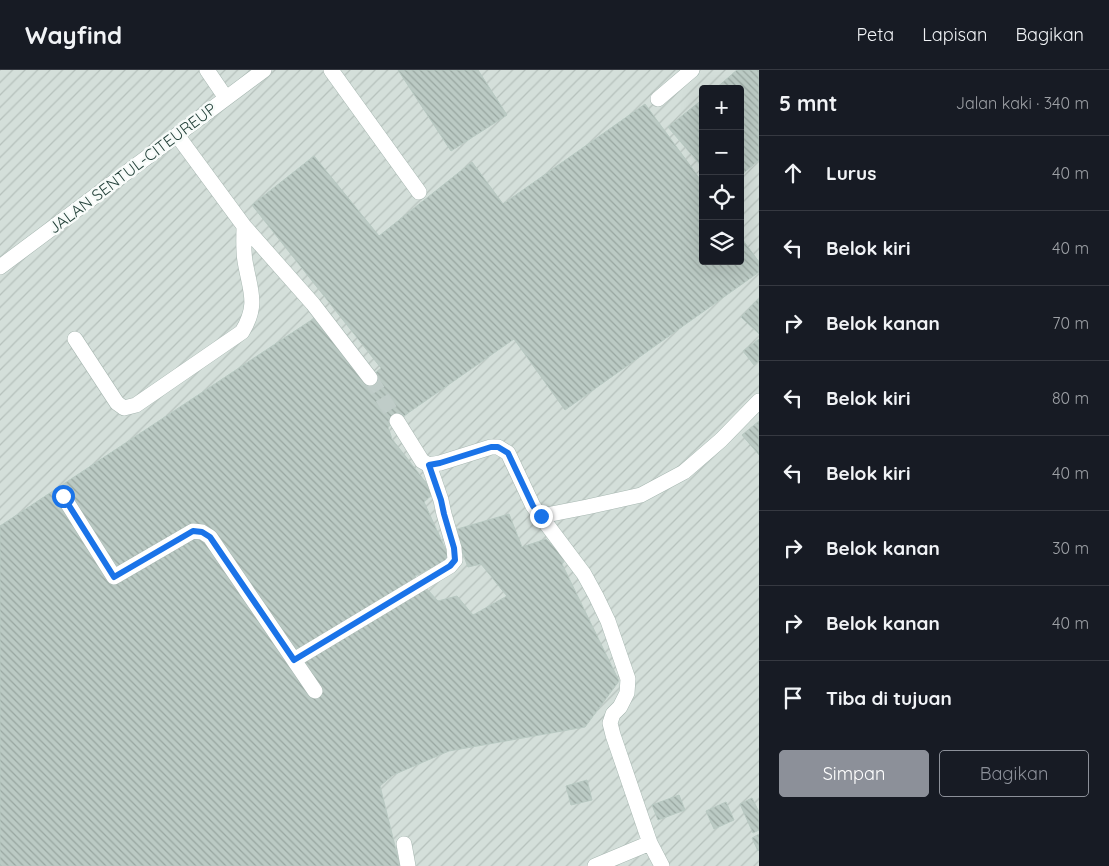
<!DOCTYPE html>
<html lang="id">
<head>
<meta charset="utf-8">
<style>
  :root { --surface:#171b24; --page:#242831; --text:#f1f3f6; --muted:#9ea1a6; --line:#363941; --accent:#8c9099 }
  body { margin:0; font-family:Quicksand,sans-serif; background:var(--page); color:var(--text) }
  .controls { position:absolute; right:15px; top:15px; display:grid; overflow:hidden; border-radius:5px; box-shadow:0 5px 20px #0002 }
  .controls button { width:45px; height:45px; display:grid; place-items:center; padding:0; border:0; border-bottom:1px solid var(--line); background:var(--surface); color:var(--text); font:25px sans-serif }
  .stop { position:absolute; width:15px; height:15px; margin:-11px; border:4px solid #1a73e8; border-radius:50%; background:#fff }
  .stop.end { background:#1a73e8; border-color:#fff; box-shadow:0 1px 5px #0008 }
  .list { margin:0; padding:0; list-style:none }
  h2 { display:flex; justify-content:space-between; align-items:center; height:65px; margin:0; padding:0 20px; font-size:21px }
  h2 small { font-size:16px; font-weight:400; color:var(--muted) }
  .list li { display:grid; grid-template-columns:32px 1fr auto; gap:15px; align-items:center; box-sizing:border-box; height:75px; padding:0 20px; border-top:1px solid var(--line) }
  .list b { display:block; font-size:19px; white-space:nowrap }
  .list em { font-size:16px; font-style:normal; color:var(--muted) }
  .actions { display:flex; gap:10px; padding:15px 20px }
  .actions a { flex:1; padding:11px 0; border:1px solid var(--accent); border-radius:5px; text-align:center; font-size:18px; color:var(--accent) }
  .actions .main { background:var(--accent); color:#fff }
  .icon { flex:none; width:28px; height:28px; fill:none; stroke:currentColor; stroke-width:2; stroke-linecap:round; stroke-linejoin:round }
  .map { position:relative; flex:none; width:759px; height:796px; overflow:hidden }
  header { display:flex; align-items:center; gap:30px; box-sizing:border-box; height:70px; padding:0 25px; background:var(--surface); border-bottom:1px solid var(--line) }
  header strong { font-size:24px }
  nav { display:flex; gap:28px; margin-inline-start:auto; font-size:18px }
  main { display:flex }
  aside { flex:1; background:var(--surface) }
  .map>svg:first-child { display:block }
  .industrial { fill:url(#industrial-furrows); fill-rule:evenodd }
  .building { fill:url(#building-back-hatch); stroke:#b8c9c2 }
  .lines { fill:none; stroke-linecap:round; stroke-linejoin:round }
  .minor-tunnel { stroke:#bfccc8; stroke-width:15; stroke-dasharray:15 8; stroke-linecap:butt }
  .minor-casing { stroke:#a8b8b2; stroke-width:16 }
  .minor { stroke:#fff; stroke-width:15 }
  .route { stroke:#1a73e8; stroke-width:6 }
  .labels { text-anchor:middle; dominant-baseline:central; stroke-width:5; stroke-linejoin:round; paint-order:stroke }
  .street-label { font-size:16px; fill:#24423a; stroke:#f7fbf9 }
</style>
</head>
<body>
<header>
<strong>Wayfind</strong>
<nav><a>Peta</a><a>Lapisan</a><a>Bagikan</a></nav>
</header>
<main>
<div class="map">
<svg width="759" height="796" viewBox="0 0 759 796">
  <defs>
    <pattern id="industrial-furrows" width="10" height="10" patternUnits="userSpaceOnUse" patternTransform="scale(1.25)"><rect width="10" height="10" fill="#d4dfda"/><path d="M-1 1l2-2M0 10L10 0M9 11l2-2" fill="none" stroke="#b6c1bc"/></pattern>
    <pattern id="building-back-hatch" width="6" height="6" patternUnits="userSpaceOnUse" patternTransform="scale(1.25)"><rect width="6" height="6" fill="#bbcac4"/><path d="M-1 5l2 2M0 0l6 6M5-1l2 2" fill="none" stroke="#98a6a0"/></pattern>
  </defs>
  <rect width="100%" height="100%" fill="#e6efeb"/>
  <path class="industrial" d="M0 0H759V796H0ZM703 19H740V191H703Z"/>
  <path class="building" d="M398 0H478L507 45 451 81Z
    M737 0H759V90L740 106V19H715Z
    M703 29V98L668 57Z
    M645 34 703 113V191H740V166L759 192V202L565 340 514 269 388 357 392 369 434 423 424 432 450 489 415 506 438 531 457 526 473 545 507 526 481 494 468 497 454 460 509 444 522 477 546 469 566 489 562 494 619 611 585 657 449 681 393 705 380 716 400 796H0V456L319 245 365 312 381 298 252 135 314 86 379 166 472 92 503 134Z
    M758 229 759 231V264L741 247Z
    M759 269V291L754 295 743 281Z
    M759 351V385L742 365Z
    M587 710 592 730 571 735 566 716Z
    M679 725 685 740 658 750 652 735Z
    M752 728 759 742V760L753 763 740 734Z
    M726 732 734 750 714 759 706 741Z
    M759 764V780L758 781 752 768Z"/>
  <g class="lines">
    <path class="minor-tunnel" d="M370 308 397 351"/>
    <defs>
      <path id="minor" d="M207 0 226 28
        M331 0 419 122
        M658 29 692 0
        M177 65 244 156 313 234 370 308
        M0 197 264 0
        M75 269 117 333 124 338 136 335 242 262C259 234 250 221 245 191 243 180 244 167 244 156
        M397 351 422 391 429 395 440 393 491 377H498L508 383 533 436 584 504 596 526 608 551 628 609 627 623 620 637 613 644 610 653 613 665 650 773 662 796
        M63 426 114 507 193 461 202 462 210 467 315 621
        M541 446 587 437 641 425 684 402 721 370 759 331
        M294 590 450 496 455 490 454 478 444 444 441 430 429 395
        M404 774 408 796
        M595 796 650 773"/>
    </defs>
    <use href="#minor" class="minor-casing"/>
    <use href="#minor" class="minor"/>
  </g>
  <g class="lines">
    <path class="route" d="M63 426 114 507 193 461 202 462 210 467 294 590 450 496 455 490 454 478 444 444 441 430 429 395 440 393 491 377H498L508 383 533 436 541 446"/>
  </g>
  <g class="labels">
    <g class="street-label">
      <text transform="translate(132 98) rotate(-37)">JALAN SENTUL-CITEUREUP</text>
    </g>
  </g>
</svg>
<div class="controls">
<button>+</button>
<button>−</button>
<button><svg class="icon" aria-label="locate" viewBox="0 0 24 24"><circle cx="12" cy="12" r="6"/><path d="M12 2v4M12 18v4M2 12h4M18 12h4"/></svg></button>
<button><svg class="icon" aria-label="layers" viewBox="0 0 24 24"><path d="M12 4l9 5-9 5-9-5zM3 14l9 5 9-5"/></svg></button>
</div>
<div class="stop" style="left:63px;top:426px"></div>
<div class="stop end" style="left:541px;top:446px"></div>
</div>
<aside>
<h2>5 mnt<small>Jalan kaki · 340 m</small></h2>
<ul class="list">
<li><svg class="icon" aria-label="ahead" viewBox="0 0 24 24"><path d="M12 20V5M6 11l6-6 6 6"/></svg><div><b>Lurus</b></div><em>40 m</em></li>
<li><svg class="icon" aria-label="left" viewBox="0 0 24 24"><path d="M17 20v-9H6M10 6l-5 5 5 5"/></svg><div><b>Belok kiri</b></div><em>40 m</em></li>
<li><svg class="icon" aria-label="right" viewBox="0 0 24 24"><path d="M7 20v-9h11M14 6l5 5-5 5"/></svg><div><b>Belok kanan</b></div><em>70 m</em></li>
<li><svg class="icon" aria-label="left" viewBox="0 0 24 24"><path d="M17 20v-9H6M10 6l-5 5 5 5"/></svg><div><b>Belok kiri</b></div><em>80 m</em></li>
<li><svg class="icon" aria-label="left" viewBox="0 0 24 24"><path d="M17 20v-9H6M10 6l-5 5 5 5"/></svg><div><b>Belok kiri</b></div><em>40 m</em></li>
<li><svg class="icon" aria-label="right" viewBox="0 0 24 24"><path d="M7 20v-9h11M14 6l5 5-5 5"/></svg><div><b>Belok kanan</b></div><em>30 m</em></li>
<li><svg class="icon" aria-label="right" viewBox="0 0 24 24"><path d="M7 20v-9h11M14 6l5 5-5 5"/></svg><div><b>Belok kanan</b></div><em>40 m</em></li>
<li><svg class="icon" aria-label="arrive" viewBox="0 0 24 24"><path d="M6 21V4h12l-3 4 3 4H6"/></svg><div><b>Tiba di tujuan</b></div></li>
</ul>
<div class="actions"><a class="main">Simpan</a><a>Bagikan</a></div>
</aside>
</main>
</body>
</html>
